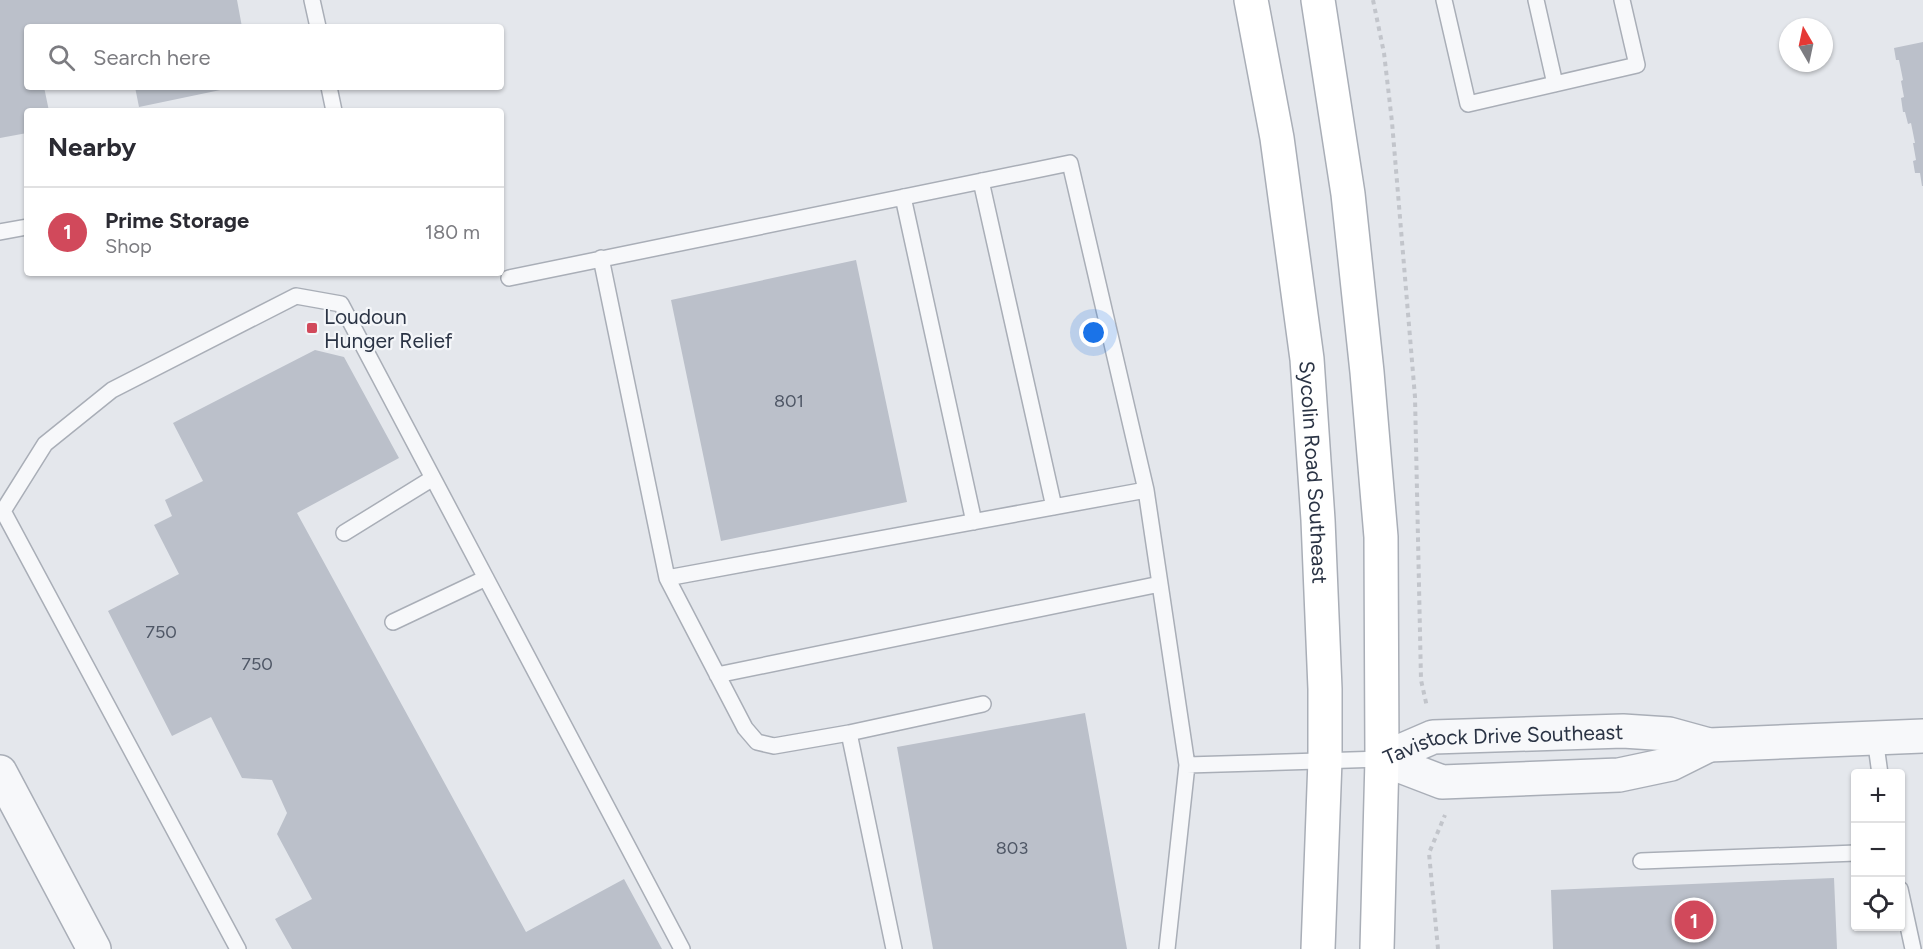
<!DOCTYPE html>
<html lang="en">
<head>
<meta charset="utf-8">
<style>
  :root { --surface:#fff; --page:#f2f2f3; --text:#2b2b33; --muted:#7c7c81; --line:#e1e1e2; --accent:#d1495b }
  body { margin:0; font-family:Figtree,sans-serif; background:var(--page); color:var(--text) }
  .controls { position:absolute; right:18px; bottom:18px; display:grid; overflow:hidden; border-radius:6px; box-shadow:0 2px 4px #0004 }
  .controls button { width:54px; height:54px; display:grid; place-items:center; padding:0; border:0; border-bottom:2px solid var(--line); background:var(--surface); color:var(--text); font:30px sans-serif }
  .compass { position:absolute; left:1779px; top:18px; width:54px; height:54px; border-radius:50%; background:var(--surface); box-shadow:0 2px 4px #0004; rotate:351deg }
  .you { position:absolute; left:1094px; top:333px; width:21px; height:21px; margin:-15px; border:4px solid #fff; border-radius:50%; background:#1a73e8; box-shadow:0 0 0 9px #1a73e833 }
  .badge { display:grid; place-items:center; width:39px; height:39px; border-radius:50%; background:var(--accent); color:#fff; font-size:20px; font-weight:700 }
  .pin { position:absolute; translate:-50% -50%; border:3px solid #fff; box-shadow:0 2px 6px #0006 }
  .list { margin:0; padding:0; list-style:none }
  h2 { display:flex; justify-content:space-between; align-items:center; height:78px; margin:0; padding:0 24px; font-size:26px }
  h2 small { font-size:20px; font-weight:400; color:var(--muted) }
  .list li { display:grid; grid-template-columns:39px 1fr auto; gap:18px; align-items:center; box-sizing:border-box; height:90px; padding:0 24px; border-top:2px solid var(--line) }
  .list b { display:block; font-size:22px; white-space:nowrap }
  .list p { margin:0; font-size:20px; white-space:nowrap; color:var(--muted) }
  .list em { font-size:20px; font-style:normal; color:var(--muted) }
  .icon { flex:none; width:33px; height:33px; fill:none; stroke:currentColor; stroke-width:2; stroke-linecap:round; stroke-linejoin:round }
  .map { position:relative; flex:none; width:1923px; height:949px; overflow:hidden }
  .search { position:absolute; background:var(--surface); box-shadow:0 2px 4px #0004; left:24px; top:24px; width:480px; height:66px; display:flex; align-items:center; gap:15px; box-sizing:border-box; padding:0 21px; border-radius:6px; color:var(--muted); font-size:22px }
  .panel { position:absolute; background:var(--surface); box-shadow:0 2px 4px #0004; left:24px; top:108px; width:480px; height:168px; border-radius:6px }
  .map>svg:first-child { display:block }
  .building { fill:#bbc0ca }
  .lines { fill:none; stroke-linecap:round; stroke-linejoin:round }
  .service-casing { stroke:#a9aeb7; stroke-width:18 }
  .tertiary-casing { stroke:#a9aeb7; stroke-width:36 }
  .secondary-casing { stroke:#a9aeb7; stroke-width:36 }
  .path { stroke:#c2c5cb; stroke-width:4; stroke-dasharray:4.5 4.5; stroke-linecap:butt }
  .service { stroke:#f7f8fa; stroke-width:15 }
  .tertiary { stroke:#f7f8fa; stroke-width:33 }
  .secondary { stroke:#fff; stroke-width:33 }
  .poi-dot { fill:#d1495b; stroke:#f4f6f9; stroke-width:2 }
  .labels { text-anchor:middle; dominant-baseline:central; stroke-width:4.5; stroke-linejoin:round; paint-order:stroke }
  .number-label { font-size:18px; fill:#4f5766 }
  .poi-label { font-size:21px; fill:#2b3445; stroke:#f4f6f9; text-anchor:start }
  .street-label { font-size:21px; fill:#2b3445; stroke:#f4f6f9 }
</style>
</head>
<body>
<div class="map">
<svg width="1923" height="949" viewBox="0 0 1923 949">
  <rect width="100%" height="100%" fill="#e4e7ec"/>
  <path class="building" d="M0 0H237L242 27H27V87H44L49 111H27V133L0 138Z
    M1923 42V186H1922L1920 173H1915L1913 161 1916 160 1913 143H1915L1911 123 1908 124 1905 112H1903L1901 98 1904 97 1901 81 1903 80 1899 60H1896L1894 48Z
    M135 87H230V88L139 107Z
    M856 260 907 502 721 541 671 300Z
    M315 350 344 357 399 458 297 513 526 932 624 879 662 949H292L275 919 312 899 277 834 287 813 272 780 242 778 211 717 172 736 108 611 179 574 154 525 172 516 165 500 203 481 173 423Z
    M1085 713 1127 949H933L897 747Z
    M1834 878 1837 949H1553L1551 890Z"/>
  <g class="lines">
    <defs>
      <path id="service" d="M312 0 318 27
        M1444 0 1468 104 1637 65 1622 0
        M1536 0 1555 84
        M329 87 334 111
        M981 181 1054 507
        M903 197 974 522
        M0 232 27 227
        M509 278 1070 163 1146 490 667 578 601 258
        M1146 490 1187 765 1382 759
        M3 511 238 949
        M0 513 3 511 45 444 112 390 296 296 341 304 682 949
        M344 533 433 478
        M667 578 745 728 757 742 774 746 849 733 894 949
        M393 622 486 578
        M717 675 1160 584
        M849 733 983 704
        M1875 738 1880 774
        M1641 861 1856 853
        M1900 889 1913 949
        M1167 949 1187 765"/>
      <g id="tertiary">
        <path id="s1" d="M1382 759 1433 737 1623 731 1669 734 1709 745 1923 736"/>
        <path d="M1382 759 1442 782 1619 775 1671 764 1709 745"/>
        <path d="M0 772 94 949"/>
      </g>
      <g id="secondary">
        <path id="s2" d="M1251 0 1277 138 1307 359 1318 520 1325 689V760L1318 949"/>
        <path d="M1318 0 1348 194 1367 372 1381 537 1382 759 1377 949"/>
      </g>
    </defs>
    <use href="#service" class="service-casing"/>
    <use href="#tertiary" class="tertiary-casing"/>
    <use href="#secondary" class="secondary-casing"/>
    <path class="path" d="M1373 0 1384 53 1392 122 1415 397 1421 680 1427 707
      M1438 949 1429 853 1445 815"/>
    <use href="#service" class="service"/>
    <use href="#tertiary" class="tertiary"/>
    <use href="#secondary" class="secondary"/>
  </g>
  <rect class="poi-dot" x="306" y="322" width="12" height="12" rx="3"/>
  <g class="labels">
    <g class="number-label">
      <text x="789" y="401">801</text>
      <text x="161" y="632">750</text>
      <text x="257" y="664">750</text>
      <text x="1012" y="848">803</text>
    </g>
    <g class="poi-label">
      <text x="324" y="316">Loudoun<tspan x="324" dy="24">Hunger Relief</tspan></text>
    </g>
    <g class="street-label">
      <text stroke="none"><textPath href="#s2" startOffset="477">Sycolin Road Southeast</textPath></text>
      <text stroke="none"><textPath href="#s1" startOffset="124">Tavistock Drive Southeast</textPath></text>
    </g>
  </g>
</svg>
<div class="controls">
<button>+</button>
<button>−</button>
<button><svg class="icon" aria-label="locate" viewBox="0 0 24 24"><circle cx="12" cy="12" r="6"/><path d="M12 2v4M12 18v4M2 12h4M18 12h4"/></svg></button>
</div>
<svg class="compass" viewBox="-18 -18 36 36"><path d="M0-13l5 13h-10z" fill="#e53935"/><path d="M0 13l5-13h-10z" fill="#7c7c81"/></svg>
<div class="you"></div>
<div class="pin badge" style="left:1694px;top:920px">1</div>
<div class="search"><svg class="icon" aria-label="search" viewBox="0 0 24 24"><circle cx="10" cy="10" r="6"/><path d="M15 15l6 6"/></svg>Search here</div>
<section class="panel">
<h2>Nearby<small></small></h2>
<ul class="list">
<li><span class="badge">1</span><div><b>Prime Storage</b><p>Shop</p></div><em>180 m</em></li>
</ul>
</section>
</div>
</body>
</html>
